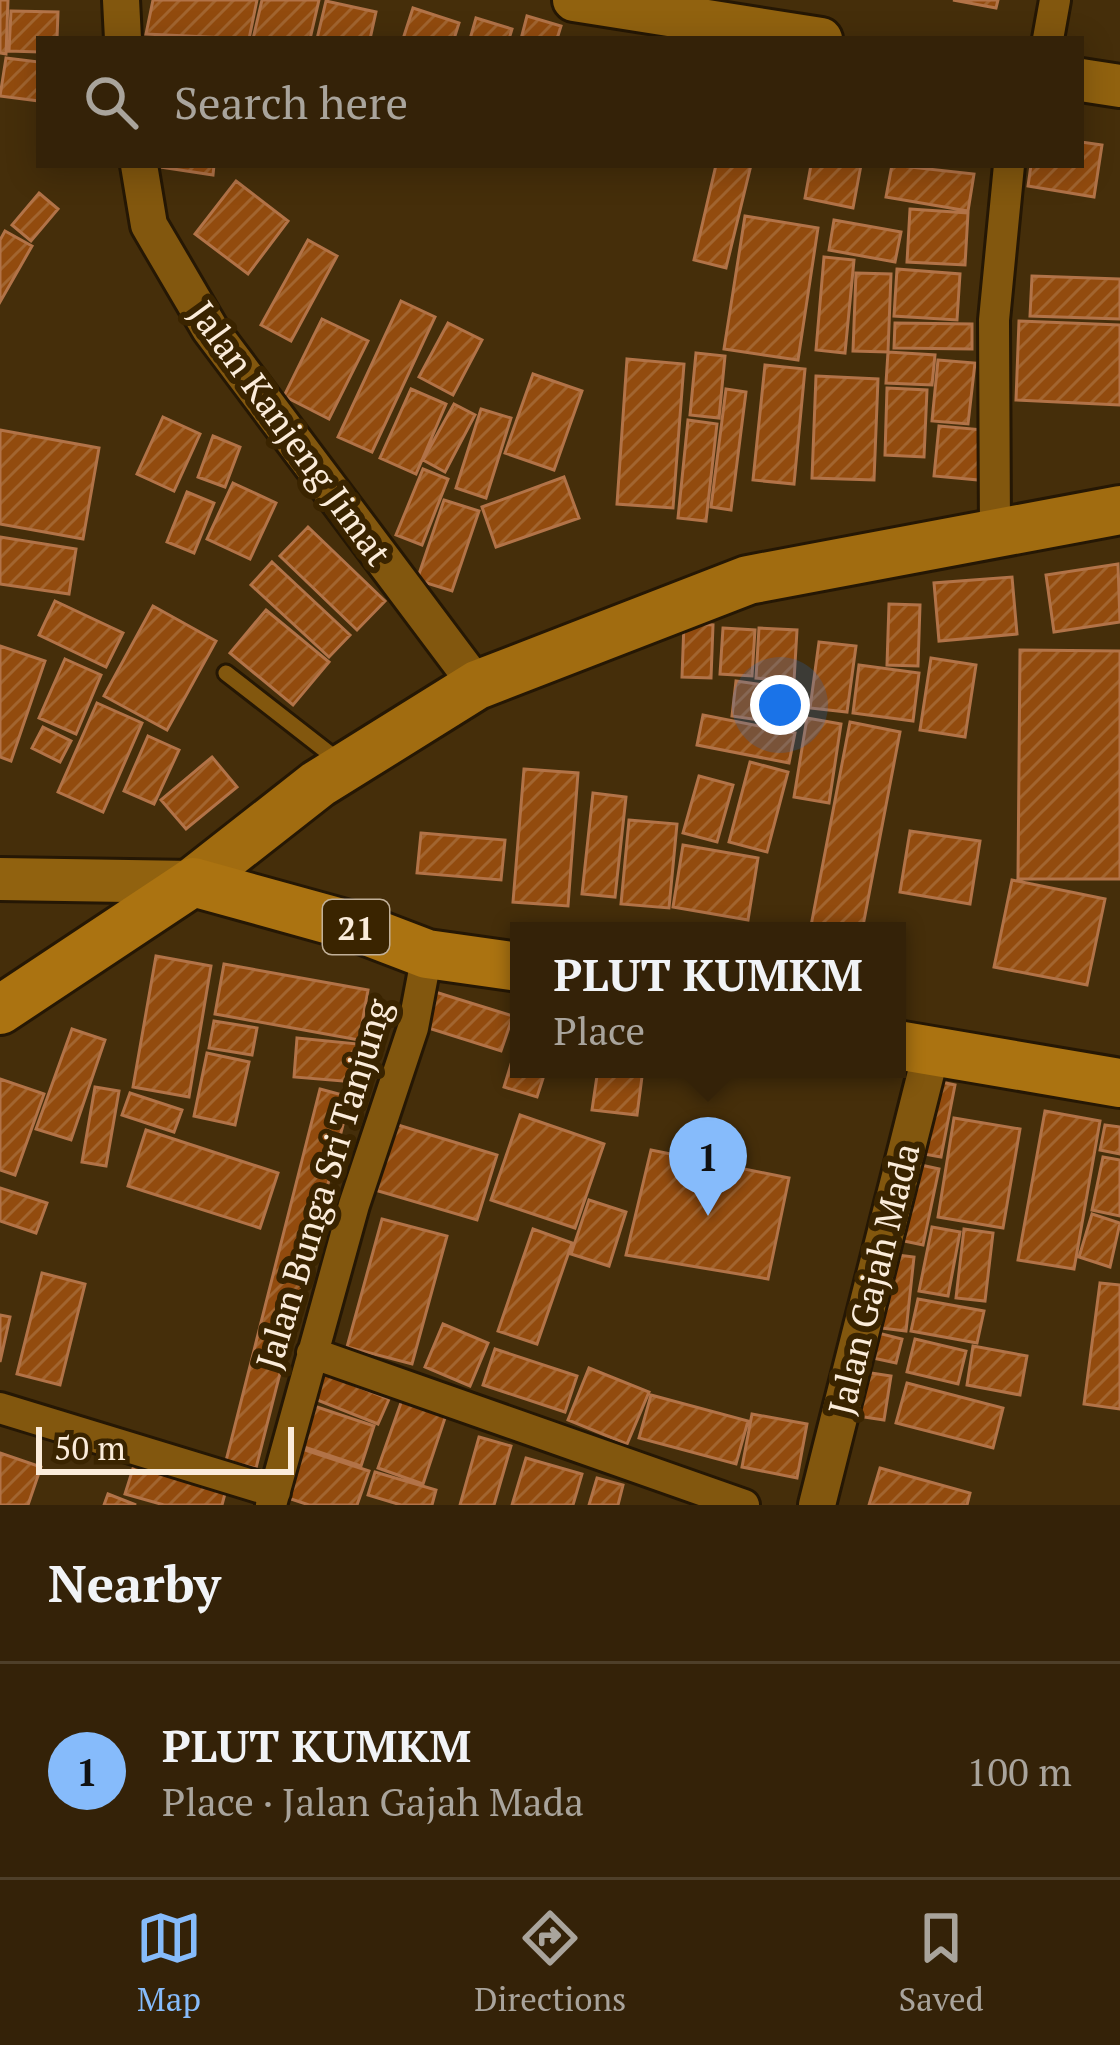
<!DOCTYPE html>
<html lang="en">
<head>
<meta charset="utf-8">
<style>
  :root { --surface:#342208; --page:#3c2a12; --text:#f1f3f6; --muted:#a9a49c; --line:#4e3f29; --accent:#86bbfb }
  body { margin:0; font-family:"PT Serif",serif; background:var(--page); color:var(--text) }
  .scale { position:absolute; left:36px; bottom:30px; width:258px; box-sizing:border-box; padding-left:12px; border:6px solid #fbecda; border-top:0; font-size:33px; line-height:42px; white-space:nowrap; color:#fbecda; -webkit-text-stroke:9px #3a2400; paint-order:stroke }
  .you { position:absolute; left:780px; top:705px; width:42px; height:42px; margin:-30px; border:9px solid #fff; border-radius:50%; background:#1a73e8; box-shadow:0 0 0 18px #1a73e833 }
  .badge { display:grid; place-items:center; width:78px; height:78px; border-radius:50%; background:var(--accent); color:#111; font-size:39px; font-weight:700 }
  .pin { position:absolute; translate:-50% -99px; filter:drop-shadow(0 3px 6px #0008) }
  .pin::after { content:''; position:absolute; top:63px; width:42px; height:36px; background:inherit; clip-path:polygon(0 0,100% 0,50% 100%) }
  .popup { position:absolute; left:510px; top:922px; width:396px; height:156px; box-sizing:border-box; display:grid; place-content:center; border-radius:0px; background:var(--surface); filter:drop-shadow(0 3px 9px #0005); font-size:39px; white-space:nowrap; color:var(--muted) }
  .popup b { font-size:45px; color:var(--text) }
  .popup::after { content:''; position:absolute; left:50%; top:100%; margin-left:-24px; border:24px solid transparent; border-top-color:var(--surface) }
  .list { margin:0; padding:0; list-style:none }
  h2 { display:flex; justify-content:space-between; align-items:center; height:156px; margin:0; padding:0 48px; font-size:51px }
  h2 small { font-size:39px; font-weight:400; color:var(--muted) }
  .list li { display:grid; grid-template-columns:78px 1fr auto; gap:36px; align-items:center; box-sizing:border-box; height:216px; padding:0 48px; border-top:3px solid var(--line) }
  .list b { display:block; font-size:45px; white-space:nowrap }
  .list p { margin:0; font-size:39px; white-space:nowrap; color:var(--muted) }
  .list em { font-size:39px; font-style:normal; color:var(--muted) }
  .icon { flex:none; width:66px; height:66px; fill:none; stroke:currentColor; stroke-width:2; stroke-linecap:round; stroke-linejoin:round }
  .map { position:relative; flex:none; width:1120px; height:1505px; overflow:hidden }
  .search { position:absolute; background:var(--surface); box-shadow:0 6px 30px #0003; left:36px; right:36px; top:36px; height:132px; display:flex; align-items:center; gap:30px; box-sizing:border-box; padding:0 42px; border-radius:0px; color:var(--muted); font-size:45px }
  .sheet { height:372px; background:var(--surface) }
  nav { display:flex; justify-content:space-around; align-items:center; box-sizing:border-box; height:168px; border-top:3px solid var(--line); background:var(--surface); font-size:33px; color:var(--muted) }
  nav a { display:grid; justify-items:center; gap:6px }
  nav .on { color:var(--accent) }
  .map>svg:first-child { display:block }
  .building { fill:url(#building-hatch); stroke:#b27348; stroke-width:3 }
  .lines { fill:none; stroke-linecap:round; stroke-linejoin:round }
  .service-casing { stroke:#251704; stroke-width:21 }
  .minor-casing { stroke:#251704; stroke-width:36 }
  .tertiary-casing { stroke:#251704; stroke-width:42 }
  .secondary-casing { stroke:#251704; stroke-width:48 }
  .primary-casing { stroke:#251704; stroke-width:54 }
  .trunk-casing { stroke:#251704; stroke-width:54 }
  .service { stroke:#82570e; stroke-width:15 }
  .minor { stroke:#82570e; stroke-width:30 }
  .tertiary { stroke:#82570e; stroke-width:36 }
  .secondary { stroke:#91620f; stroke-width:42 }
  .primary { stroke:#a16c10; stroke-width:48 }
  .trunk { stroke:#ab7311; stroke-width:48 }
  .labels { text-anchor:middle; dominant-baseline:central; stroke-width:12; stroke-linejoin:round; paint-order:stroke }
  .shield { fill:#3a2400; stroke:#c1b099; stroke-width:3 }
  .shield-label { font-size:33px; font-weight:bold; fill:#fbecda }
  .street-label { font-size:36px; fill:#fbecda; stroke:#3a2400 }
</style>
</head>
<body>
<div class="map">
<svg width="1120" height="1505" viewBox="0 0 1120 1505">
  <defs>
    <pattern id="building-hatch" width="6" height="6" patternUnits="userSpaceOnUse" patternTransform="scale(3)"><rect width="6" height="6" fill="#924b0e"/><path d="M-1 1l2-2M0 6l6-6M5 7l2-2" fill="none" stroke="#a26530"/></pattern>
  </defs>
  <rect width="100%" height="100%" fill="#452e0a"/>
  <path class="building" d="M0 0H8L6 54 0 53Z
    M153 0H257L249 39 146 34Z
    M262 0H319L310 39H253Z
    M953 0H998L996 8Z
    M326 1 376 12 370 39H317Z
    M413 8 459 23 454 39H403Z
    M11 11 58 12 57 39H39V52L9 51Z
    M527 16 561 26 557 39H521Z
    M476 18 512 29 509 39H470Z
    M6 58 39 62V101L0 96Z
    M1081 142 1102 145 1094 197 1028 186 1031 165H1081Z
    M147 165H214L213 175Z
    M716 165H751L726 268 694 260Z
    M811 165H861L853 208 805 198Z
    M892 165 974 174 968 211 886 197Z
    M236 181 288 221 248 274 195 234Z
    M39 193 58 209 31 241 12 225Z
    M910 209 968 213 965 265 907 262Z
    M745 216 818 228 798 360 724 349Z
    M834 220 901 232 895 262 829 250Z
    M5 231 32 246 0 302V240Z
    M308 240 337 256 291 341 261 325Z
    M824 257 854 260 845 353 816 350Z
    M897 269 960 274 957 320 894 316Z
    M856 273 891 274 888 352 853 351Z
    M1032 276 1120 279V319L1030 316Z
    M401 301 435 317 372 452 338 437Z
    M322 319 368 341 329 419 284 396Z
    M1019 321 1120 325V405L1016 400Z
    M448 323 482 340 453 395 419 377Z
    M895 323 972 324V349L894 348Z
    M888 352 935 355 932 385 886 383Z
    M696 353 725 356 719 418 690 415Z
    M627 359 684 364 673 508 617 504Z
    M938 360 975 363 968 424 932 421Z
    M765 365 805 369 794 484 753 480Z
    M533 374 582 391 554 470 505 453Z
    M816 376 878 379 874 480 812 478Z
    M887 388 927 390 924 457 885 455Z
    M411 389 446 404 416 474 380 458Z
    M726 389 746 392 731 510 711 507Z
    M454 404 475 415 445 472 423 460Z
    M481 409 511 418 486 498 456 488Z
    M163 417 200 434 174 491 137 474Z
    M688 420 717 424 706 521 678 518Z
    M939 426 984 430 979 480 934 476Z
    M0 430 99 448 83 539 0 524Z
    M213 436 240 447 225 487 198 477Z
    M423 469 448 479 422 545 396 535Z
    M564 477 579 518 496 547 482 507Z
    M233 483 276 503 250 559 207 539Z
    M187 492 214 503 194 553 167 542Z
    M444 500 479 511 452 591 417 580Z
    M308 527 385 601 357 630 280 556Z
    M0 537 76 549 69 594 0 584Z
    M272 562 350 635 329 657 251 585Z
    M1118 564 1120 622 1054 632 1046 575Z
    M1012 577 1017 634 939 641 934 583Z
    M55 601 123 633 106 667 39 635Z
    M889 604 920 605 918 666 887 665Z
    M153 606 216 641 167 730 104 696Z
    M266 610 329 662 293 705 230 653Z
    M684 623 713 625 711 678 682 677Z
    M723 628 755 630 752 676 720 674Z
    M759 628 797 630 794 681 756 678Z
    M819 642 856 646 847 712 810 708Z
    M0 646 45 661 11 761 0 757Z
    M1020 650 1120 651V879H1018Z
    M931 658 976 665 965 737 920 730Z
    M65 659 101 675 76 734 39 718Z
    M859 665 919 673 913 721 853 713Z
    M736 681 799 690 794 725 732 716Z
    M97 703 142 723 103 812 58 792Z
    M703 715 795 733 789 763 697 745Z
    M807 718 841 724 829 803 794 797Z
    M850 722 900 732 862 931H810Z
    M43 727 71 741 60 762 32 748Z
    M148 736 179 750 154 804 124 791Z
    M212 757 237 787 186 829 161 800Z
    M750 762 788 772 767 852 729 842Z
    M524 769 578 773 568 906 513 902Z
    M699 776 733 785 717 842 683 833Z
    M593 793 626 797 615 897 582 894Z
    M629 820 677 824 669 908 621 904Z
    M910 831 980 841 970 904 900 892Z
    M421 833 505 840 501 880 417 873Z
    M683 845 758 858 748 920 673 907Z
    M1012 880 1105 899 1087 985 994 967Z
    M156 956 211 966 189 1097 133 1087Z
    M224 964 368 990 359 1040 215 1014Z
    M432 991 513 1016 501 1051 422 1026Z
    M214 1021 257 1028 252 1055 209 1048Z
    M72 1029 105 1040 71 1140 36 1129Z
    M297 1038 358 1044 354 1082 294 1077Z
    M519 1038V1069H546L537 1097 504 1087Z
    M207 1053 249 1062 235 1125 194 1116Z
    M598 1069H643L637 1115 592 1110Z
    M0 1079 44 1094 15 1175 0 1170Z
    M927 1079 955 1085 941 1157 913 1152Z
    M95 1087 119 1091 106 1166 82 1162Z
    M320 1089 350 1097 256 1468 226 1461Z
    M130 1093 182 1110 174 1132 122 1115Z
    M1045 1111 1100 1121 1074 1269 1018 1260Z
    M520 1115 604 1144 575 1228 491 1200Z
    M954 1118 1020 1129 1003 1228 938 1217Z
    M388 1122 497 1155 477 1220 368 1188Z
    M1105 1125 1120 1127V1154L1100 1150Z
    M146 1130 278 1173 260 1228 128 1186Z
    M651 1150 789 1178 768 1279 626 1255Z
    M1103 1157 1120 1160V1216L1092 1210Z
    M907 1162 939 1169 923 1245 890 1238Z
    M0 1188 47 1203 36 1233 0 1221Z
    M589 1200 626 1212 609 1266 571 1254Z
    M1092 1214 1120 1223 1110 1267 1079 1257Z
    M382 1219 447 1236 412 1364 347 1347Z
    M932 1227 960 1232 948 1296 919 1291Z
    M533 1229 572 1243 537 1344 498 1331Z
    M964 1229 993 1233 985 1301 956 1298Z
    M881 1253 914 1257 906 1331 873 1327Z
    M42 1273 85 1284 60 1385 17 1374Z
    M1100 1283 1120 1285V1409L1084 1404Z
    M918 1299 984 1311 977 1343 911 1331Z
    M0 1315 10 1317 0 1362Z
    M443 1324 488 1343 470 1386 425 1367Z
    M870 1331 902 1339 896 1363 864 1356Z
    M915 1339 966 1351 958 1384 907 1372Z
    M973 1346 1027 1356 1020 1395 967 1385Z
    M495 1349 577 1376 565 1412 483 1385Z
    M589 1368 649 1392 627 1444 568 1420Z
    M317 1370 389 1399 378 1424 307 1396Z
    M858 1371 891 1376 884 1420 851 1415Z
    M907 1383 1003 1408 993 1448 896 1423Z
    M651 1395 748 1421 736 1464 639 1438Z
    M402 1400 446 1415 423 1484 378 1468Z
    M308 1404 374 1426 361 1466 295 1444Z
    M752 1414 807 1424 797 1478 742 1467Z
    M479 1437 511 1446 494 1505H460Z
    M302 1449 369 1471 357 1505H309L285 1497Z
    M0 1453 41 1467 28 1505H0Z
    M526 1458 582 1474 573 1505H512Z
    M136 1459 227 1486 222 1505H164L125 1494Z
    M880 1468 970 1493 967 1505H869Z
    M375 1472 436 1490 432 1505H401L368 1495Z
    M597 1478 623 1485 618 1505H589Z
    M108 1494 136 1505H104Z"/>
  <g class="lines">
    <defs>
      <path id="service" d="M226 673 339 761"/>
      <path id="minor" d="M1048 39 1055 0
        M995 534 994 320 1009 165
        M312 1353 744 1505
        M0 1408 275 1492
        M271 1505 354 1205 413 1028 427 954"/>
      <path id="tertiary" d="M121 0 123 39
        M139 165 149 225 210 329 477 685
        M817 1505 931 1053"/>
      <path id="secondary" d="M574 0 821 39
        M1081 80 1120 86
        M0 879 193 882"/>
      <path id="primary" d="M193 882 318 784 477 685 748 580 1120 510"/>
      <path id="trunk" d="M0 1010 193 882 359 928 427 954 519 967
        M897 1045 1120 1083"/>
    </defs>
    <use href="#service" class="service-casing"/>
    <use href="#minor" class="minor-casing"/>
    <use href="#tertiary" class="tertiary-casing"/>
    <use href="#secondary" class="secondary-casing"/>
    <use href="#primary" class="primary-casing"/>
    <use href="#trunk" class="trunk-casing"/>
    <use href="#service" class="service"/>
    <use href="#minor" class="minor"/>
    <use href="#tertiary" class="tertiary"/>
    <use href="#secondary" class="secondary"/>
    <use href="#primary" class="primary"/>
    <use href="#trunk" class="trunk"/>
  </g>
  <g class="labels">
    <rect class="shield" x="323" y="900" width="66" height="54" rx="9"/>
    <g class="shield-label">
      <text x="356" y="927">21</text>
    </g>
    <g class="street-label">
      <text transform="translate(291 433) rotate(54)">Jalan Kanjeng Jimat</text>
      <text transform="translate(323 1184) rotate(-73)">Jalan Bunga Sri Tanjung</text>
      <text transform="translate(873 1279) rotate(-76)">Jalan Gajah Mada</text>
    </g>
  </g>
</svg>
<div class="scale">50 m</div>
<div class="you"></div>
<div class="pin badge" style="left:708px;top:1216px">1</div>
<div class="popup"><b>PLUT KUMKM</b>Place</div>
<div class="search"><svg class="icon" aria-label="search" viewBox="0 0 24 24"><circle cx="10" cy="10" r="6"/><path d="M15 15l6 6"/></svg>Search here</div>
</div>
<section class="sheet">
<h2>Nearby<small></small></h2>
<ul class="list">
<li><span class="badge">1</span><div><b>PLUT KUMKM</b><p>Place · Jalan Gajah Mada</p></div><em>100 m</em></li>
</ul>
</section>
<nav>
<a class="on"><svg class="icon" aria-label="map" viewBox="0 0 24 24"><path d="M3 6l6-2 6 2 6-2v14l-6 2-6-2-6 2zM9 4v14M15 6v14"/></svg>Map</a>
<a><svg class="icon" aria-label="directions" viewBox="0 0 24 24"><path d="M12 3l9 9-9 9-9-9zM9 14v-3h6M13 9l2 2-2 2"/></svg>Directions</a>
<a><svg class="icon" aria-label="saved" viewBox="0 0 24 24"><path d="M7 4h10v16l-5-4-5 4z"/></svg>Saved</a>
</nav>
</body>
</html>
